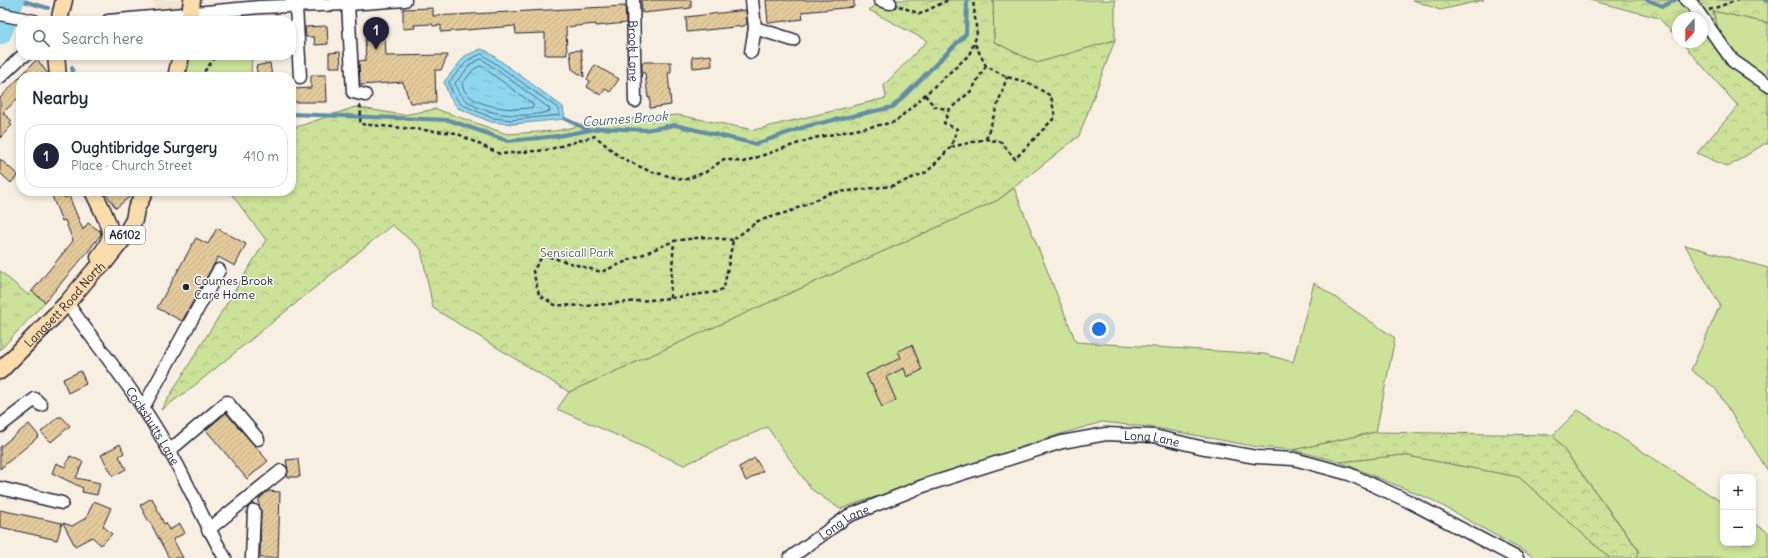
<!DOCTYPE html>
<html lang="en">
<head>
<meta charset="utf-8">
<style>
  :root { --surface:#fff; --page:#f6f6f7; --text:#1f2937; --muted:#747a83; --line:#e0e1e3; --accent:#22223b }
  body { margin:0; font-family:Delius,sans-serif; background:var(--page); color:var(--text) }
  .controls { position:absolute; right:12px; bottom:12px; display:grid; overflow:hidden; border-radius:8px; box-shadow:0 2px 6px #0003 }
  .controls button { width:36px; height:36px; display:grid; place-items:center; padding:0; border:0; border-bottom:1px solid var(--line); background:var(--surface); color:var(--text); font:20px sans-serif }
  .compass { position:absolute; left:1672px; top:12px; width:36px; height:36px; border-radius:50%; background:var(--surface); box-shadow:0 2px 6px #0003; rotate:201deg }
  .you { position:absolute; left:1099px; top:329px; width:14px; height:14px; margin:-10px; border:3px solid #fff; border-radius:50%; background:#1a73e8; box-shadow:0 0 0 6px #1a73e833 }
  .badge { display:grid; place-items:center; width:26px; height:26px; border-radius:50%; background:var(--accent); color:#fff; font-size:13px; font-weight:700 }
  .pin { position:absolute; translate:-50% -33px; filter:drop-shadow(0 1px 2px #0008) }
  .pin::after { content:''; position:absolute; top:21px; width:14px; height:12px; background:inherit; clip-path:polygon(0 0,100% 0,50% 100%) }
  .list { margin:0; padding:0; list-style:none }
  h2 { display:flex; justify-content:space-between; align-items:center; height:52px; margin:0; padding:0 16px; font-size:17px }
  h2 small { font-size:13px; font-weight:400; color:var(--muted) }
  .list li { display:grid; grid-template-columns:26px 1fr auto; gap:12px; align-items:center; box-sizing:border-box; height:64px; margin:0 8px 8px; padding:0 8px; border:1px solid var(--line); border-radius:16px }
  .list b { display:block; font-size:15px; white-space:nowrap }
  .list p { margin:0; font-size:13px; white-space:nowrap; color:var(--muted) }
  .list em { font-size:13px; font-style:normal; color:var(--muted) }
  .icon { flex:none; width:22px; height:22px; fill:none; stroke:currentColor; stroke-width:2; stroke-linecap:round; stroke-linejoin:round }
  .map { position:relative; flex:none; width:1768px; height:558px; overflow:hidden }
  .search { position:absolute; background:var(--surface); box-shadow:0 2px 6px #0003; left:16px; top:16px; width:280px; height:44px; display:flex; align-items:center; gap:10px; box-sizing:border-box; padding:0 14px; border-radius:16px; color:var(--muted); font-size:15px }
  .panel { position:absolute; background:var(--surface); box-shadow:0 2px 6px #0003; left:16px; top:72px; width:280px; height:124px; border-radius:16px }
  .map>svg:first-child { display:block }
  .built { fill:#f2e4cc }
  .green { fill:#cbe298; stroke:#76826a }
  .forest { fill:url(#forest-crowns); stroke:#76826a }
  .park { fill:url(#park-tufts); stroke:#76826a }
  .water { fill:url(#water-ripples); stroke:#628ea6 }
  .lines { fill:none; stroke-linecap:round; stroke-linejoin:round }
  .shore { stroke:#4d6a83; stroke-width:1 }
  .stream { stroke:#628ea6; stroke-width:4 }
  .river { stroke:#8dd6ee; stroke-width:23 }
  .building { fill:url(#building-hatch); stroke:#22223b }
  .minor-casing { stroke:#22223b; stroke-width:15 }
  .major-casing { stroke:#22223b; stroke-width:19 }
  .path { stroke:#22223b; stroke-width:2.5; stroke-dasharray:4 3; stroke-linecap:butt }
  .minor { stroke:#fff; stroke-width:12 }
  .major { stroke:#faddab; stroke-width:16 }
  .poi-dot { fill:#22223b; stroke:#fff; stroke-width:1.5 }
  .labels { text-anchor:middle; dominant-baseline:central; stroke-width:3; stroke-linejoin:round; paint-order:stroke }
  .shield { fill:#fff; stroke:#646476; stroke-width:1 }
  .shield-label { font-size:11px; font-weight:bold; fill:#22223b }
  .street-label { font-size:12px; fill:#22223b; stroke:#fff }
  .park-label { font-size:12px; fill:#555c57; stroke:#fff }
  .poi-label { font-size:12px; fill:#22223b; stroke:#fff; text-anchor:start }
  .water-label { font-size:13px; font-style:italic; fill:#425871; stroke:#fff }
</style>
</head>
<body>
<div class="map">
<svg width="1768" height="558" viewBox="0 0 1768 558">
  <defs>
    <pattern id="forest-crowns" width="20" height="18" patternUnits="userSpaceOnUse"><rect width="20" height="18" fill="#cbe298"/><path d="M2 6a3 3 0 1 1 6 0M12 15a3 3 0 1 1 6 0" fill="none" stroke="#aec284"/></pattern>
    <pattern id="park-tufts" width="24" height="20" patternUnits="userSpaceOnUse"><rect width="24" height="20" fill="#cbe298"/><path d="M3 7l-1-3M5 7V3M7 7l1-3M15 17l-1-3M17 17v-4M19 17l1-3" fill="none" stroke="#aec284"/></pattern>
    <pattern id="water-ripples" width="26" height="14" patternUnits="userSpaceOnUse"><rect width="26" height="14" fill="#8dd6ee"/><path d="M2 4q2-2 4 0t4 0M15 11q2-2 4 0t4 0" fill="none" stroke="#79b7cd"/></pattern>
    <pattern id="building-hatch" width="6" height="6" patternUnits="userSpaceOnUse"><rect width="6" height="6" fill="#e5cb9b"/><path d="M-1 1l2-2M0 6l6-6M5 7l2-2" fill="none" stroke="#c4ae86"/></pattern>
  </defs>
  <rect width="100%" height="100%" fill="#f7efe1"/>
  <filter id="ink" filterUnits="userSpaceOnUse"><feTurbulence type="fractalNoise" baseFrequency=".025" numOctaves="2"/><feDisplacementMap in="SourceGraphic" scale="8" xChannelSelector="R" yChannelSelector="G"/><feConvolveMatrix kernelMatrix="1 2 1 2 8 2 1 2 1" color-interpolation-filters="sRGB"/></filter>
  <g filter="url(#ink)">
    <path class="built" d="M153 0H192L191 13 155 17Z"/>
    <path class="green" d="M993 0H1115V40L1037 63 994 42Z
      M1713 11 1768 23V80L1735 57 1723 44Z
      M191 55H252L251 77H186Z
      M1014 188 1076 342 1264 354 1293 362 1314 283 1395 338 1376 432 1293 450 1258 447 1156 428 1102 422 1054 436 840 509 811 489 767 427 684 465 557 409 569 392 998 200Z
      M1685 245 1768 268V346L1766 350 1768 352V471L1715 388 1691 370 1720 305Z
      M1578 410 1723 503V543H1753V523L1768 532V558H1635L1639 550 1553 435Z
      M1403 455 1519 477 1610 558H1536L1432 500 1340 462Z"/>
    <path class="forest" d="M883 0H993L994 42 1037 63 1115 40 1079 136 998 200 569 392 433 308 421 249 392 225 195 385 161 410 266 240 229 191H291V129L355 107 403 115 436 109 507 134 555 131 603 121 678 115 754 130 886 98 884 85 927 41 869 10Z
      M1413 0H1484L1440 10Z
      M1589 0H1768V23L1713 11 1728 64 1768 92V144H1764L1728 167 1697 153 1738 106 1681 42H1702V18H1678V39L1659 18Z
      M1376 432 1553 435 1639 551 1635 558H1610L1519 477 1403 455 1340 462 1293 450Z"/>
    <path class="park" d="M0 271 28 295 32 291 45 302 0 350Z"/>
    <path class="water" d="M481 49 487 51 563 107 565 119 513 124 491 122 458 108 449 96 444 82 465 56Z"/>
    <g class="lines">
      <path class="shore" d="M482 54 559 109 560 115 512 120 492 118 461 104 453 94 449 82 468 60Z
        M482 59 549 108 550 111C525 120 461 116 455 83L471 64Z
        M481 66 533 104V107C515 112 465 107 462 84L474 69Z"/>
      <path class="stream" d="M20 0 48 8
        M1647 0 1663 6 1675 0
        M1765 0 1768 1
        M72 68 74 77
        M291 114 449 120 508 141 558 136 601 128 645 130 675 125 756 144 807 126 893 107 966 34 967 0
        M565 119 587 129"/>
      <path class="river" d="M0 33 13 0"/>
    </g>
    <path class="building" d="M641 0H691V8L642 13Z
      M766 0H854V7L802 12 803 19 768 23Z
      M625 6 626 23 596 26V24L566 27 567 55H545V33L516 34 515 26 441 32V25L433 26 432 24 414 25 415 28 403 29V9L433 8V16Z
      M746 10 747 24 744 26 687 32 686 17Z
      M327 26 328 44 315 45 314 37H306L305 27Z
      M370 34H385L386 56 448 55 441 70H435L436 103H410L403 82 360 85 359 61 366 60 365 39 371 38Z
      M581 50 584 77 572 69 570 51Z
      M340 52 341 67H329V53Z
      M711 55 712 66 693 68 692 57Z
      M37 59 48 74V77H21V95L3 113 12 121 9 123 12 125 0 138V98Z
      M642 62H671V73H668L671 105 650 108V97L648 98 645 73H642Z
      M270 63 272 77H258L256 66Z
      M595 65 619 79 610 92 605 89 601 95 587 87 590 81 587 79Z
      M311 75H326L327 102H291V93H294V89L311 88Z
      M0 159 18 175 11 183 0 173Z
      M50 191H62L65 198 69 196 83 230 88 223 100 231 101 234 90 249 45 302 32 291 73 241 65 220 62 221Z
      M104 191H134L133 194 116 208Z
      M217 228 246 244 235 266 218 257 182 321 157 308 196 238 208 244Z
      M912 345 922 370 907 377 904 368 886 377 896 400 882 407 872 384 871 385 866 374 901 358 898 351Z
      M81 371 86 384 68 393 63 379Z
      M226 413 268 461 247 479 206 430Z
      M58 417H62L70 426 51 442 41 432Z
      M29 424 39 436 0 469V447Z
      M120 444 124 453 119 456 126 469 113 476 101 455Z
      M70 456 83 462 76 478 100 483 97 495 82 492 83 488 52 473 56 463 65 467Z
      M755 458 763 471 746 481 739 467Z
      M298 459 300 477H287L288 470 286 460Z
      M268 491 280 492 278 558H260L261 511 259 505V499Z
      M152 498 164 524 166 523 169 530 180 524 185 533 173 539 183 558H169L150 522H149L140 505Z
      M94 501 111 508 103 526 112 534 101 545 92 537 75 546 63 523 72 526 86 518Z
      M0 510 62 523 57 540 0 527Z"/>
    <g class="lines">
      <defs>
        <g id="minor">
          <path id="s1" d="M633 0 635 101"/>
          <path d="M752 0 755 28 793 40"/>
          <path d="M880 0 890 3"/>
          <path d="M1686 0 1692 4 1733 61 1768 85"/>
          <path d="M348 4 353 92 365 95"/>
          <path d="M296 6 300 77"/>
          <path d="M0 14 34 21"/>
          <path d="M108 21 260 7 348 4 405 0"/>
          <path d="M751 52 755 28"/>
          <path d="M0 77 21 57 26 55"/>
          <path id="s2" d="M67 303C100 350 138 395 166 445 188 481 203 521 225 558"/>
          <path d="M143 408 219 270"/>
          <path d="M0 426 35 399 41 405"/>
          <path d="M169 451 227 402 258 439"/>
          <path d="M0 488 62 503"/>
          <path d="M208 530 281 471"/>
          <path d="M252 558 254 511"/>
          <path id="s3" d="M790 558 848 516 923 486 1062 442 1106 434 1154 436 1200 447 1256 457 1294 459 1349 474 1408 501 1517 558"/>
        </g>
        <g id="major">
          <path d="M59 21 64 0"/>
          <path d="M189 21 192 0"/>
          <path d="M56 55 58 77"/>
          <path d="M176 77 181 55"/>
          <path d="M93 191C98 202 112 226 110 238 108 245 103 252 99 257"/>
          <path id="s4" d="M0 371 67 303 93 272 104 263 123 239 134 220 136 209 145 191"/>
        </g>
      </defs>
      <use href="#minor" class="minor-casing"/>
      <use href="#major" class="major-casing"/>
      <path class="path" d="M899 6 920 14 948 0
        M1709 10 1738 0
        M200 77 217 55
        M925 95 934 106 949 110 971 91 986 66
        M359 105 361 108 360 124 456 133 500 154 547 150 595 136 620 157 649 171 684 180 706 172 724 159 743 162 814 138 895 122 969 55 977 35 973 0
        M986 139 1007 77
        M951 147 986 139 1001 142 1015 159 1055 117 1051 96 1027 82 1007 77 986 66 974 42
        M733 240 703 237 674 241 601 272 543 255 533 271 539 295 555 305 586 306 670 298 717 292 724 288 733 240 758 221 791 211 831 193 892 186 927 172 951 147 957 129 944 123 949 110
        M670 298 674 241"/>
      <use href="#minor" class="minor"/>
      <use href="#major" class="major"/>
    </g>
  </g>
  <circle class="poi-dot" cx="186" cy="287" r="4"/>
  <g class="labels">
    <rect class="shield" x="105" y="226" width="40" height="18" rx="3"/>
    <g class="shield-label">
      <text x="125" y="235">A6102</text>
    </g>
    <g class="street-label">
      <text stroke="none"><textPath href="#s1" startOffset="51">Brook Lane</textPath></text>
      <text stroke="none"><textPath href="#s4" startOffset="93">Langsett Road North</textPath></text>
      <text stroke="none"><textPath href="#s2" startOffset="150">Cockshutts Lane</textPath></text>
      <text stroke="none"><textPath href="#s3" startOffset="389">Long Lane</textPath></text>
      <text stroke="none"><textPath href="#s3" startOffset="65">Long Lane</textPath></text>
    </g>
    <g class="park-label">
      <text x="577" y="252">Sensicall Park</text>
    </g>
    <g class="poi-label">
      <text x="194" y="280">Coumes Brook<tspan x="194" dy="14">Care Home</tspan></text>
    </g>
    <g class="water-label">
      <text transform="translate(625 119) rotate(-4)">Coumes Brook</text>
    </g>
  </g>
</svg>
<div class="controls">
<button>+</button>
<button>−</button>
</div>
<svg class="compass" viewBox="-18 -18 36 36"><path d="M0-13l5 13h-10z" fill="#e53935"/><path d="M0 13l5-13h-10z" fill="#747a83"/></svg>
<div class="you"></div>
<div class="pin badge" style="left:376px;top:50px">1</div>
<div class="search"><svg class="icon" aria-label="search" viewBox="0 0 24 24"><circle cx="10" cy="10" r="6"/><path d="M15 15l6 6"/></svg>Search here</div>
<section class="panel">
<h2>Nearby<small></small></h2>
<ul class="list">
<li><span class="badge">1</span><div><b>Oughtibridge Surgery</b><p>Place · Church Street</p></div><em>410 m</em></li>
</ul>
</section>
</div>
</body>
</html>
